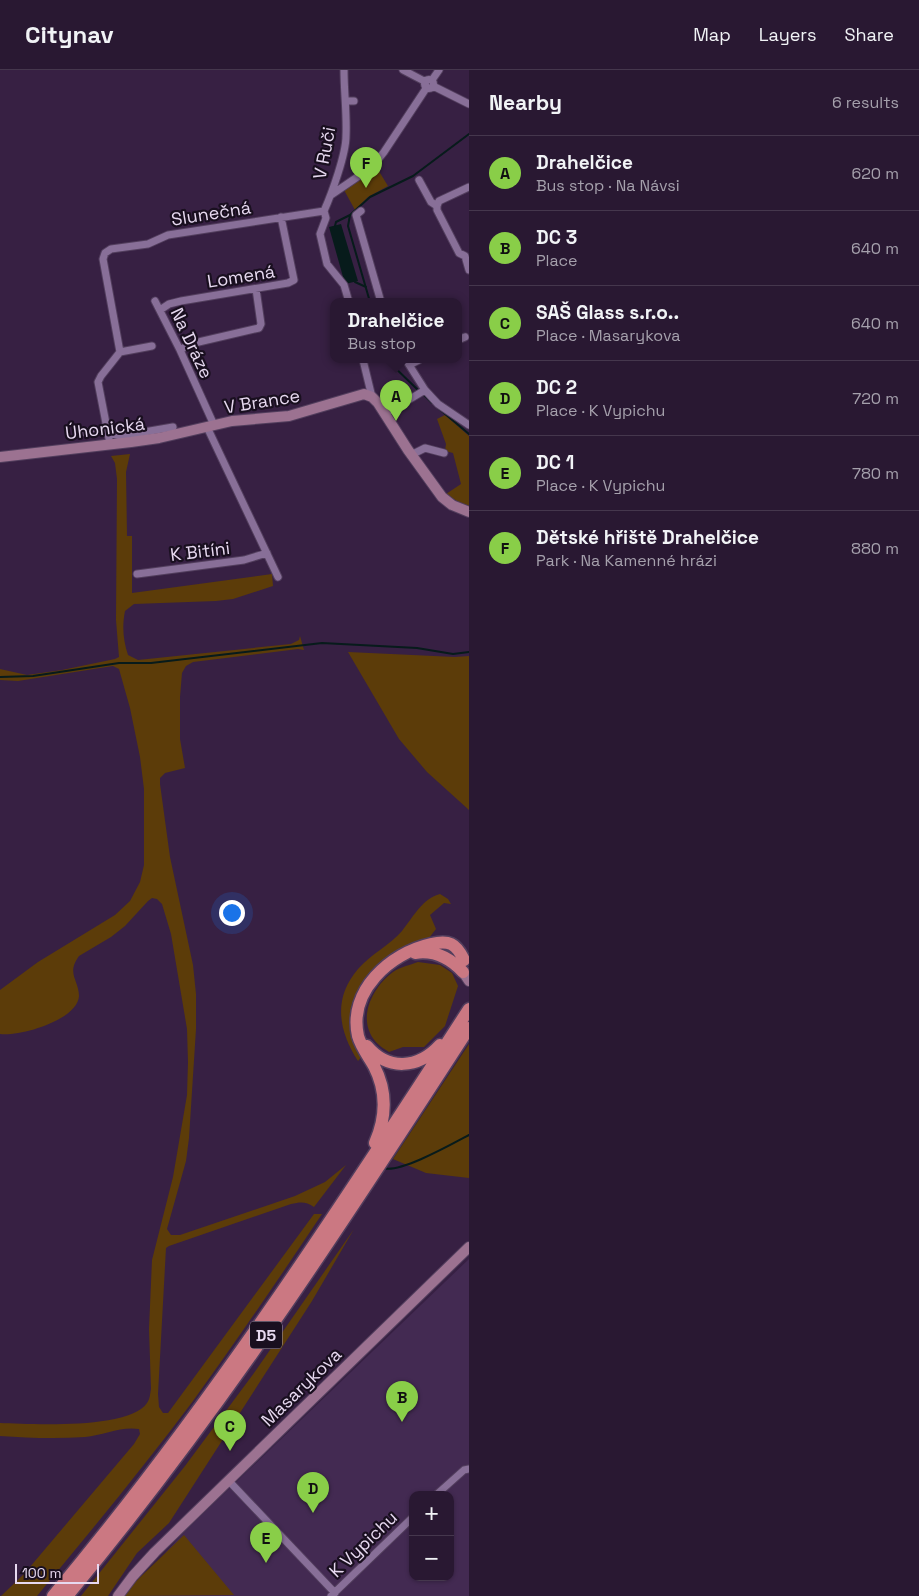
<!DOCTYPE html>
<html lang="en">
<head>
<meta charset="utf-8">
<style>
  :root { --surface:#291832; --page:#35253e; --text:#f1f3f6; --muted:#a5a0ac; --line:#45374d; --accent:#89ce48 }
  body { margin:0; font-family:"Space Grotesk",sans-serif; background:var(--page); color:var(--text) }
  .controls { position:absolute; right:15px; bottom:15px; display:grid; overflow:hidden; border-radius:10px; box-shadow:0 1px 4px #0004 }
  .controls button { width:45px; height:45px; display:grid; place-items:center; padding:0; border:0; border-bottom:1px solid var(--line); background:var(--surface); color:var(--text); font:25px sans-serif }
  .scale { position:absolute; left:15px; bottom:12px; width:84px; box-sizing:border-box; padding-left:5px; border:2px solid #e7d9f0; border-top:0; font-size:14px; line-height:18px; white-space:nowrap; color:#e7d9f0; -webkit-text-stroke:4px #190f1f; paint-order:stroke }
  .you { position:absolute; left:231px; top:842px; width:18px; height:18px; margin:-12px; border:4px solid #fff; border-radius:50%; background:#1a73e8; box-shadow:0 0 0 8px #1a73e833 }
  .badge { display:grid; place-items:center; width:32px; height:32px; border-radius:50%; background:var(--accent); color:#111; font-size:16px; font-weight:700 }
  .pin { position:absolute; translate:-50% -41px; filter:drop-shadow(0 1px 2px #0008) }
  .pin::after { content:''; position:absolute; top:26px; width:18px; height:15px; background:inherit; clip-path:polygon(0 0,100% 0,50% 100%) }
  .popup { position:absolute; left:330px; top:228px; width:132px; height:65px; box-sizing:border-box; display:grid; place-content:center; border-radius:10px; background:var(--surface); filter:drop-shadow(0 1px 4px #0005); font-size:16px; white-space:nowrap; color:var(--muted) }
  .popup b { font-size:19px; color:var(--text) }
  .popup::after { content:''; position:absolute; left:50%; top:100%; margin-left:-10px; border:10px solid transparent; border-top-color:var(--surface) }
  .list { margin:0; padding:0; list-style:none }
  h2 { display:flex; justify-content:space-between; align-items:center; height:65px; margin:0; padding:0 20px; font-size:21px }
  h2 small { font-size:16px; font-weight:400; color:var(--muted) }
  .list li { display:grid; grid-template-columns:32px 1fr auto; gap:15px; align-items:center; box-sizing:border-box; height:75px; padding:0 20px; border-top:1px solid var(--line) }
  .list b { display:block; font-size:19px; white-space:nowrap }
  .list p { margin:0; font-size:16px; white-space:nowrap; color:var(--muted) }
  .list em { font-size:16px; font-style:normal; color:var(--muted) }
  .map { position:relative; flex:none; width:469px; height:1526px; overflow:hidden }
  header { display:flex; align-items:center; gap:30px; box-sizing:border-box; height:70px; padding:0 25px; background:var(--surface); border-bottom:1px solid var(--line) }
  header strong { font-size:24px }
  nav { display:flex; gap:28px; margin-inline-start:auto; font-size:18px }
  main { display:flex }
  aside { flex:1; background:var(--surface) }
  .map>svg:first-child { display:block }
  .built { fill:#432a52; fill-rule:evenodd }
  .green { fill:#5c3c09 }
  .water { fill:#071b1b }
  .lines { fill:none; stroke-linecap:round; stroke-linejoin:round }
  .stream { stroke:#071b1b; stroke-width:2 }
  .street-casing { stroke:#523e5d; stroke-width:9 }
  .secondary-casing { stroke:#523e5d; stroke-width:12 }
  .highway-casing { stroke:#523e5d; stroke-width:15 }
  .street { stroke:#886f98; stroke-width:7 }
  .secondary { stroke:#9c7291; stroke-width:10 }
  .highway { stroke:#cb7882; stroke-width:12 }
  .labels { text-anchor:middle; dominant-baseline:central; stroke-width:4.5; stroke-linejoin:round; paint-order:stroke }
  .shield { fill:#190f1f; stroke:#a99cb1; stroke-width:1 }
  .shield-label { font-size:16px; font-weight:bold; fill:#e7d9f0 }
  .street-label { font-size:18px; fill:#e7d9f0; stroke:#190f1f }
</style>
</head>
<body>
<header>
<strong>Citynav</strong>
<nav><a>Map</a><a>Layers</a><a>Share</a></nav>
</header>
<main>
<div class="map">
<svg width="469" height="1526" viewBox="0 0 469 1526">
  <rect width="100%" height="100%" fill="#372043"/>
  <path class="built" d="M469 1189V1526H129L133 1519 184 1462ZM413 1425H450V1507H413Z"/>
  <path class="green" d="M377 98 388 116 368 127 355 140 344 120Z
    M445 345 469 366V436L460 433 446 424 461 414 453 383 445 381 446 374 437 349Z
    M130 384 126 402 127 466H132V523L272 504 273 516 233 529 216 531 134 534 125 541C122 556 123 570 128 585L138 590 291 574 299 570 300 566 304 580 298 579 193 592 186 596 182 603 180 627V669L185 698 165 703 160 708V714L170 787 193 895 196 924V959L189 1068 186 1091 167 1159 171 1165H180L295 1126 325 1112 346 1095 314 1137C306 1131 300 1132 291 1134L169 1176 166 1178 158 1324 159 1337 163 1343H168L314 1144H322C280 1207 237 1270 193 1331 143 1398 90 1462 37 1526H1L24 1504 134 1374 140 1364 139 1359C122 1356 103 1365 85 1367 57 1369 28 1368 0 1366V1353C30 1354 129 1360 147 1333 150 1329 150 1324 151 1319L149 1259 152 1190 173 1107 187 1025 188 992 187 959 171 864 162 834 157 829 152 828 148 831 125 856 111 867 79 886C66 904 79 910 79 926 78 950 19 967 0 964V920L38 892 115 845 130 831 140 812 144 795V719L140 687 130 638 119 599 113 596 18 611 0 610V599L27 605 62 600 115 589 119 587 116 550 117 409 115 393 111 386Z
    M348 582 455 587 469 586V740L427 702 399 669Z
    M440 824 448 829 451 834 444 833 430 845 436 859 429 868 404 878 386 888 370 903 360 918 363 985 358 991C338 960 333 928 358 899 371 884 390 875 402 861 413 847 423 828 440 824Z
    M418 892 440 895 452 903 458 916 445 956 424 977H403L389 982C381 977 374 972 370 963 360 942 375 915 393 902 400 897 410 895 418 892Z
    M469 974V1108L426 1103 393 1089Z
    M354 1159 312 1231 169 1453 137 1483 108 1526H81L185 1396 254 1303Z
    M184 1465 234 1525 124 1526 127 1520Z"/>
  <path class="water" d="M341 154 358 211 345 214 329 157Z"/>
  <g class="lines">
    <path class="stream" d="M335 156 336 152 350 145
      M355 212 366 217
      M370 232 348 156 350 145 370 127 413 106 469 64
      M387 290 419 321
      M423 324 432 333
      M438 338 469 364
      M0 607 33 606 119 593H151L322 573 417 578 453 584 469 582
      M383 1098C399 1104 452 1074 469 1065"/>
    <defs>
      <path id="street" d="M403 0 426 12
        M424.5 14a4.5 4.5 0 1 1 9 0a4.5 4.5 0 1 1-9 0Z
        M432 10 439 0
        M433 16 469 34
        M346 31H354
        M419 110 431 132 437 136V140L459 183 465 186 469 200
        M331 125 372 97 384 82 427 17
        M437 136 439 131 469 117
        M324 141C332 123 346 84 346 66 347 44 344 22 344 0
        M324 141 326 148 320 164 327 194 344 215 349 232
        M361 141 356 145 381 232
        M155 231 180 280 214 355
        M160 240 169 234 181 231 288 213 294 210 281 147
        M458 270 465 267
        M180 280 190 274 259 258 261 254 256 219
        M120 282 152 276
        M363 290 372 327
        M406 290 425 320 438 334 469 355
        M409 295 419 290
        M385 344 425 320
        M207 357 278 507
        M79 363 107 359
        M107 363 121 366 173 357
        M110 374 98 312 101 306 120 282 103 189 105 183 111 179 148 174 168 165 324 141
        M411 385 425 378 444 383
        M137 504 244 490 267 483
        M228 1410 335 1523
        M436 1425 464 1400 469 1399
        M331 1526 413 1447"/>
      <path id="secondary" d="M0 387 131 372 159 368 232 351 289 346 364 324 372 327 378 333 408 380 442 427 452 435 469 442
        M463 902 469 911
        M118 1526 133 1506 155 1482 469 1177"/>
      <path id="highway" d="M415 883C434 880 450 888 463 902
        M367 976C388 1001 418 999 440 975
        M375 1073C386 1048 387 1021 374 996 369 987 361 977 358 966 348 921 390 883 431 874 449 870 456 873 464 890
        M53 1526C208 1341 339 1140 469 939
        M67 1526C216 1348 343 1153 469 958"/>
    </defs>
    <use href="#street" class="street-casing"/>
    <use href="#secondary" class="secondary-casing"/>
    <use href="#highway" class="highway-casing"/>
    <use href="#street" class="street"/>
    <use href="#secondary" class="secondary"/>
    <use href="#highway" class="highway"/>
  </g>
  <g class="labels">
    <rect class="shield" x="250" y="1251.5" width="32" height="27" rx="4"/>
    <g class="shield-label">
      <text x="266" y="1265">D5</text>
    </g>
    <g class="street-label">
      <text transform="translate(324 83) rotate(-79)">V Ruči</text>
      <text transform="translate(211 143) rotate(-9)">Slunečná</text>
      <text transform="translate(241 206) rotate(-9)">Lomená</text>
      <text transform="translate(192 273) rotate(65)">Na Dráze</text>
      <text transform="translate(262 331) rotate(-9)">V Brance</text>
      <text transform="translate(105 358) rotate(-7)">Úhonická</text>
      <text transform="translate(200 481) rotate(-7)">K Bitíni</text>
      <text transform="translate(301 1317) rotate(-44)">Masarykova</text>
      <text transform="translate(363 1474) rotate(-44)">K Vypichu</text>
    </g>
  </g>
</svg>
<div class="controls">
<button>+</button>
<button>−</button>
</div>
<div class="scale">100 m</div>
<div class="you"></div>
<div class="pin badge" style="left:396px;top:351px">A</div>
<div class="popup"><b>Drahelčice</b>Bus stop</div>
<div class="pin badge" style="left:402px;top:1352px">B</div>
<div class="pin badge" style="left:230px;top:1381px">C</div>
<div class="pin badge" style="left:313px;top:1443px">D</div>
<div class="pin badge" style="left:266px;top:1493px">E</div>
<div class="pin badge" style="left:366px;top:118px">F</div>
</div>
<aside>
<h2>Nearby<small>6 results</small></h2>
<ul class="list">
<li><span class="badge">A</span><div><b>Drahelčice</b><p>Bus stop · Na Návsi</p></div><em>620 m</em></li>
<li><span class="badge">B</span><div><b>DC 3</b><p>Place</p></div><em>640 m</em></li>
<li><span class="badge">C</span><div><b>SAŠ Glass s.r.o..</b><p>Place · Masarykova</p></div><em>640 m</em></li>
<li><span class="badge">D</span><div><b>DC 2</b><p>Place · K Vypichu</p></div><em>720 m</em></li>
<li><span class="badge">E</span><div><b>DC 1</b><p>Place · K Vypichu</p></div><em>780 m</em></li>
<li><span class="badge">F</span><div><b>Dětské hřiště Drahelčice</b><p>Park · Na Kamenné hrázi</p></div><em>880 m</em></li>
</ul>
</aside>
</main>
</body>
</html>
